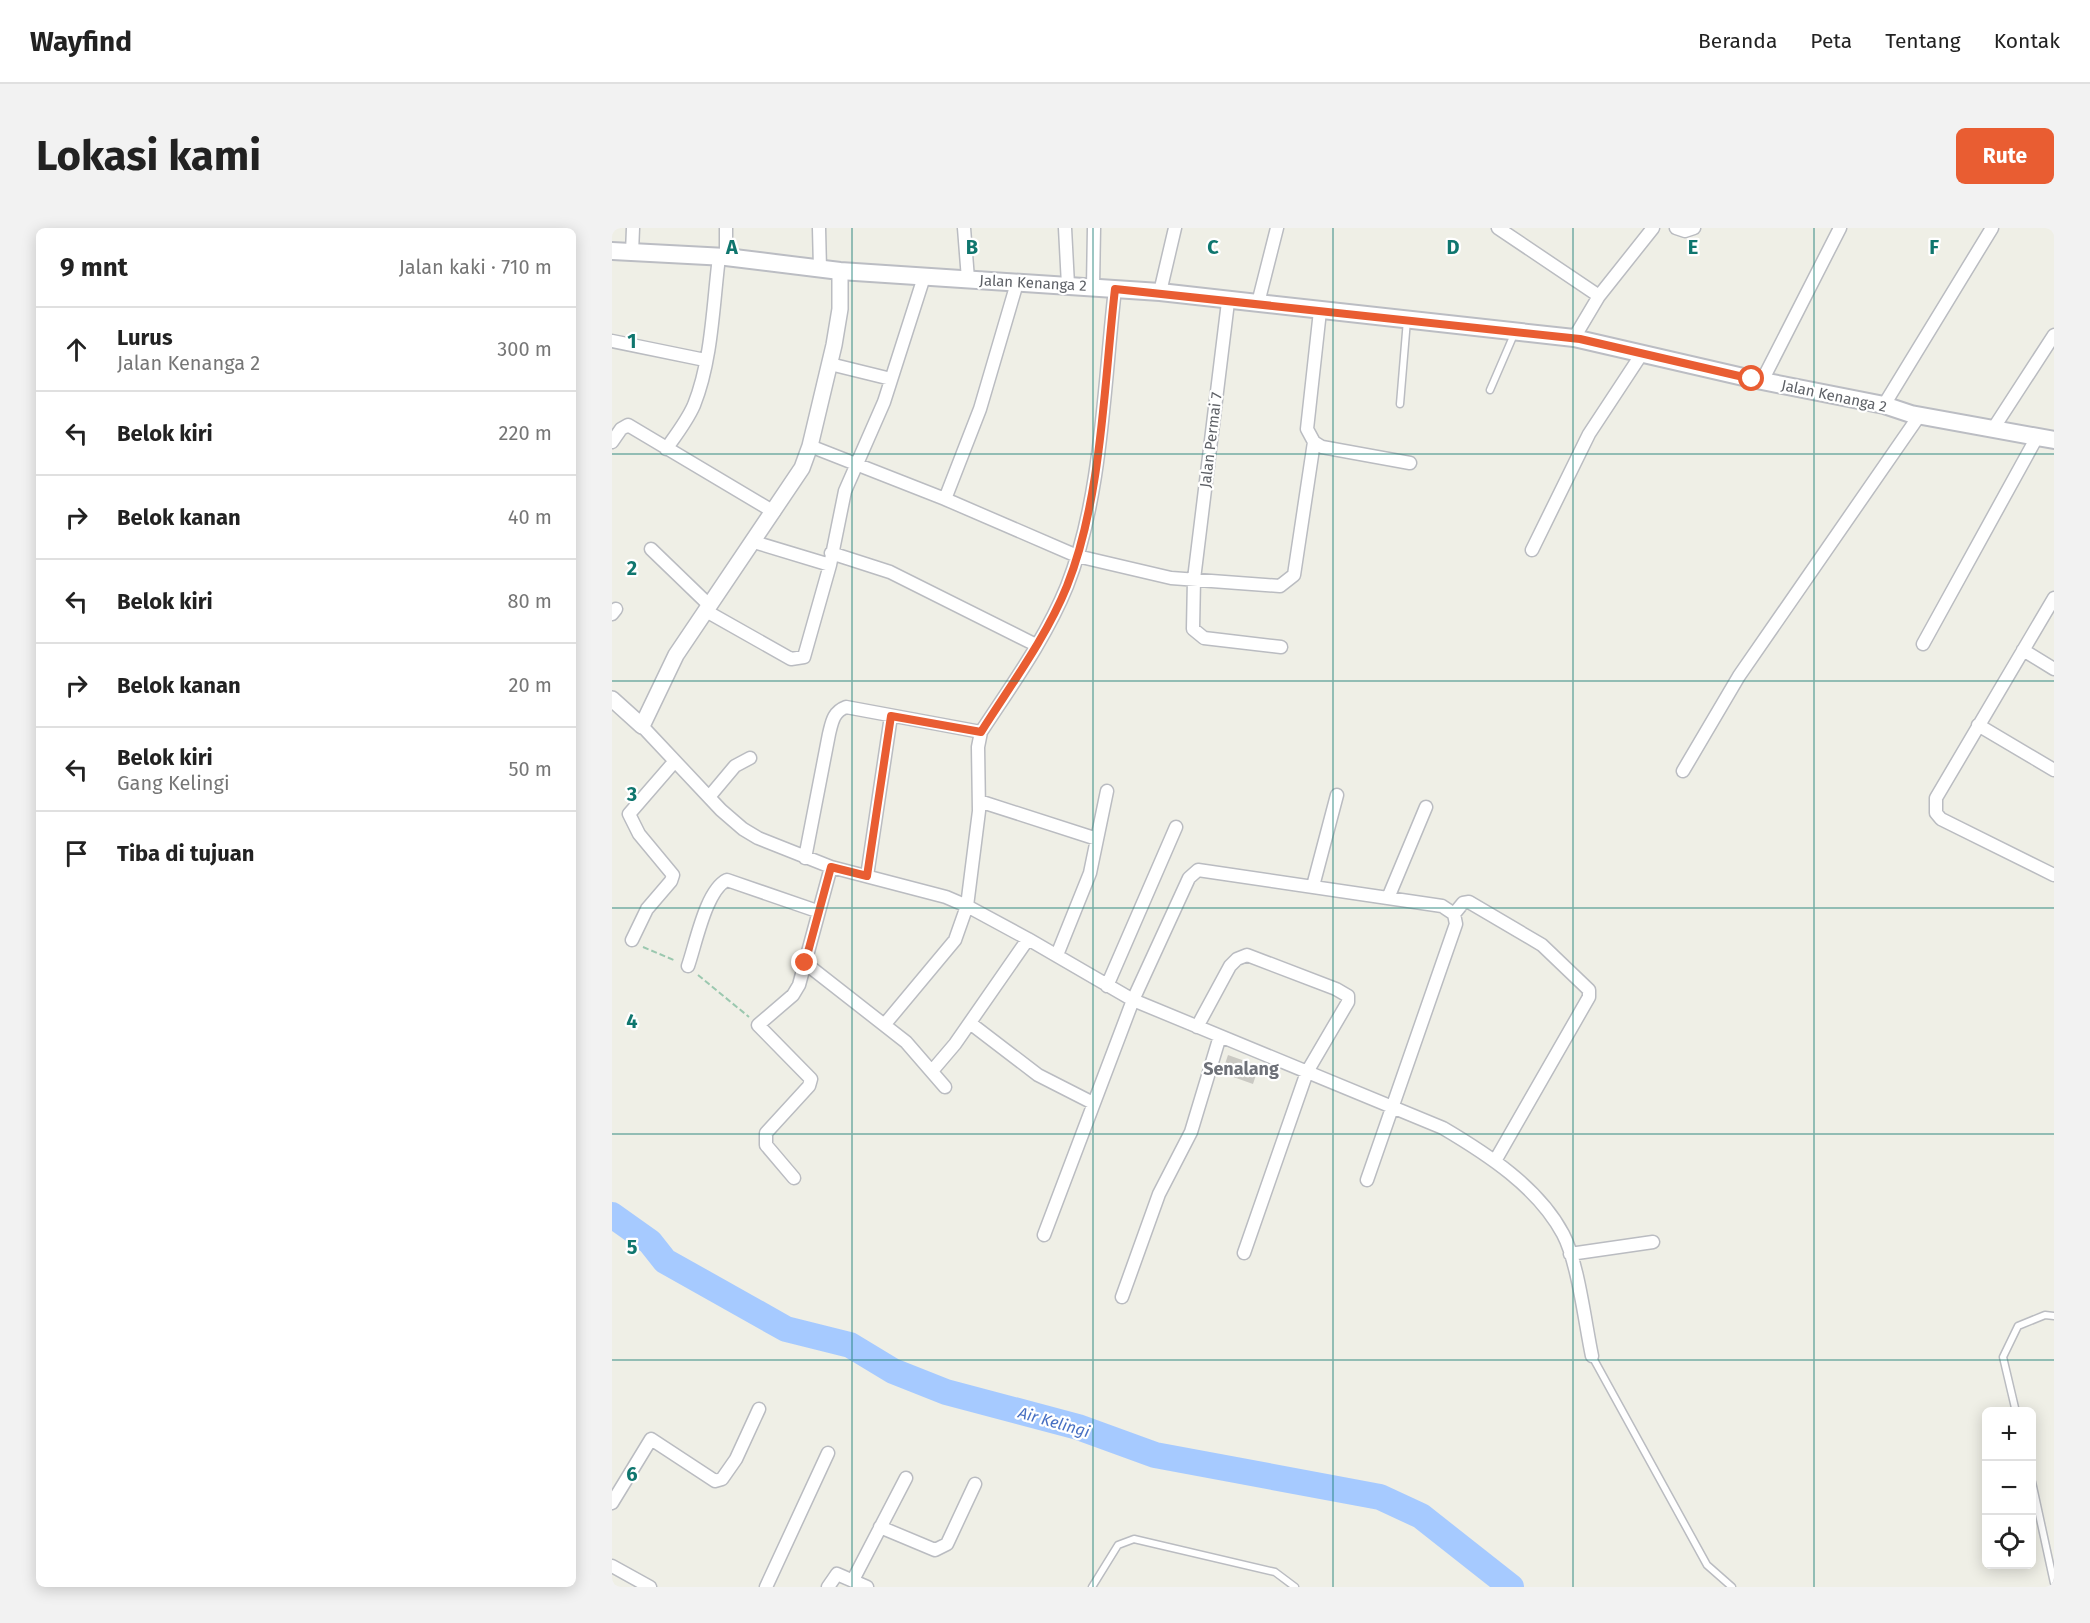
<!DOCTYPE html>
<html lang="id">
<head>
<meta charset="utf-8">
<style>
  :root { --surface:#fff; --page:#f2f2f2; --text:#222; --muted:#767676; --line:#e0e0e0; --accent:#e95d32 }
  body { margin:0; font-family:"Fira Sans",sans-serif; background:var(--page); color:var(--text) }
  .controls { position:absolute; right:18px; bottom:18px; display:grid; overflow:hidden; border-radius:9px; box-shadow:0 3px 15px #0003 }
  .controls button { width:54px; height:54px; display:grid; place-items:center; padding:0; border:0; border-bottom:2px solid var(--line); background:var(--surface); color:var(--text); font:30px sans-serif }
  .stop { position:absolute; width:18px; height:18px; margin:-14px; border:4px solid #e95d32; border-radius:50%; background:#fff }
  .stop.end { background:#e95d32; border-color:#fff; box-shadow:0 2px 6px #0008 }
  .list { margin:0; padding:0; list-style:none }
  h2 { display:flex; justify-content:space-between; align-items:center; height:78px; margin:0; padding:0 24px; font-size:26px }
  h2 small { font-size:20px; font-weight:400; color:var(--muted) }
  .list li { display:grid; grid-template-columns:39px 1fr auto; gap:18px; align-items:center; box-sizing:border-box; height:84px; padding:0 24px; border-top:2px solid var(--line) }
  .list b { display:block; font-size:22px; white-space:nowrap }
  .list p { margin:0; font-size:20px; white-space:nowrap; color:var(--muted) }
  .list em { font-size:20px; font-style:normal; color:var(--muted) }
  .icon { flex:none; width:33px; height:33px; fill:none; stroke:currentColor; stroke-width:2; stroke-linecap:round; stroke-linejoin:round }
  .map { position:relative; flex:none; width:1442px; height:1359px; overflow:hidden; border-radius:9px }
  header { display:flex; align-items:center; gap:36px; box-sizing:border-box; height:84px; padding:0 30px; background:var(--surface); border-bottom:2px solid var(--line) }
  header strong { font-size:28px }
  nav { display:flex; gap:33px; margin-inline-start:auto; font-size:21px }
  .intro { display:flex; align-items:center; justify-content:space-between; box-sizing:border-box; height:144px; padding:0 36px }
  h1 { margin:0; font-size:42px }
  .button { padding:15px 27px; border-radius:9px; background:var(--accent); color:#fff; font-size:21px; font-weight:700 }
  main { display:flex; gap:36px; padding:0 36px }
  aside { flex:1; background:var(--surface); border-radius:9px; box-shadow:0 3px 15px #0003 }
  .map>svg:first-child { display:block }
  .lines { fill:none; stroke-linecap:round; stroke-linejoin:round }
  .river { stroke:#a6caff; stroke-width:26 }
  .building { fill:#cac9c3 }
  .service-casing { stroke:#babcc1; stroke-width:9 }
  .minor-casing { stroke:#babcc1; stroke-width:15 }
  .tertiary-casing { stroke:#babcc1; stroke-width:18 }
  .secondary-casing { stroke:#bbbdc3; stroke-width:20 }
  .path { stroke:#9bc8af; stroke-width:2; stroke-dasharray:6 3; stroke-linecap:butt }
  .service { stroke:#fff; stroke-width:6 }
  .minor { stroke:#fff; stroke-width:12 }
  .tertiary { stroke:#fff; stroke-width:15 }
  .secondary { stroke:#fff; stroke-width:16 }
  .route { stroke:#e95d32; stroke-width:8 }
  .grid { fill:none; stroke:#0f766e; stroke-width:1.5; stroke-opacity:0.55 }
  .labels { text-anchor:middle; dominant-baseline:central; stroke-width:4.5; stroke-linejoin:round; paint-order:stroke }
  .street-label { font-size:15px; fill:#5d6066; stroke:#fff }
  .water-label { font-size:16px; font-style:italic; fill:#4870c3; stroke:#fff }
  .quarter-label { font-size:18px; font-weight:bold; fill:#6e7178; stroke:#fff }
  .grid-label { font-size:20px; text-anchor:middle; font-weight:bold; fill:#0f766e; stroke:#fff; stroke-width:4.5; stroke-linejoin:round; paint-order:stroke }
</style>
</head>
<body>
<header>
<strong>Wayfind</strong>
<nav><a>Beranda</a><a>Peta</a><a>Tentang</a><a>Kontak</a></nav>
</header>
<div class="intro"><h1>Lokasi kami</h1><a class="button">Rute</a></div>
<main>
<aside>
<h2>9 mnt<small>Jalan kaki · 710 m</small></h2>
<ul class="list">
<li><svg class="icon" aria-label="ahead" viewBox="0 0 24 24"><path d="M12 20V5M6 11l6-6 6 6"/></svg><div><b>Lurus</b><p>Jalan Kenanga 2</p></div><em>300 m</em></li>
<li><svg class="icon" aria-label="left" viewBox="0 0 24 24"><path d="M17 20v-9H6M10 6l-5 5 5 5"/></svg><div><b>Belok kiri</b></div><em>220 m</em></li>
<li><svg class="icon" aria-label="right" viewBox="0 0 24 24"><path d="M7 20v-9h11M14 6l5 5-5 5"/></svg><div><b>Belok kanan</b></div><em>40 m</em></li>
<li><svg class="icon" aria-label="left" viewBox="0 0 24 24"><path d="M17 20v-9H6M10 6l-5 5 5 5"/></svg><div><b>Belok kiri</b></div><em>80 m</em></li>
<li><svg class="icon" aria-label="right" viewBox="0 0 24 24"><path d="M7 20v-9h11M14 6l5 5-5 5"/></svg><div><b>Belok kanan</b></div><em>20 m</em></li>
<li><svg class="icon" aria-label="left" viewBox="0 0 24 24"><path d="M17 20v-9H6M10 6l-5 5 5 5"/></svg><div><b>Belok kiri</b><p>Gang Kelingi</p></div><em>50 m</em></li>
<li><svg class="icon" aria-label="arrive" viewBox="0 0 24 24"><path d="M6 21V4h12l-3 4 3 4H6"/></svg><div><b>Tiba di tujuan</b></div></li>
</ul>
</aside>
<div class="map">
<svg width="1442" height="1359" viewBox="0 0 1442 1359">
  <rect width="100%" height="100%" fill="#efefe6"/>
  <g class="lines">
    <path class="river" d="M0 987 38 1014 53 1033 174 1101 238 1117 281 1143 334 1164 466 1199 543 1227 768 1269 809 1288 899 1359"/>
  </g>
  <path class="building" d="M616 827 647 838 641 856 610 845Z"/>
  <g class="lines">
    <defs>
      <path id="service" d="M878 162 903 104
        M788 176 795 92
        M980 1128 1095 1337 1120 1359
        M1404 1184 1391 1129 1406 1098 1433 1087 1442 1088
        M1420 1254 1442 1355
        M480 1359 506 1317 522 1311 663 1344 683 1359"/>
      <path id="minor" d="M114 0V29
        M207 0 208 41
        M352 0 356 51
        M453 0 456 57
        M886 0 987 68
        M1064 0 1073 3 1082 0
        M20 25 21 0
        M481 59 482 0
        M548 64 563 0
        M616 74 582 351 581 401 592 410 669 419
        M646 75 665 0
        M708 83 695 201 702 214 710 219 798 235
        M962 110 987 68 1041 0
        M0 113 93 132
        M218 136 279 151
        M1150 153 1228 0
        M1272 177 1380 0
        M1381 201 1442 107
        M0 214 9 201 16 197 162 284
        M198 218 333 271 465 328 559 350 668 358 682 347 702 214
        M54 221C64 207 75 193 82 177 100 132 101 77 107 29
        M333 271 368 181 405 55
        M142 314 218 337
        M39 321 97 377
        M920 322 977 206 1029 127
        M219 325 278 344 424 417
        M1442 370 1324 570V585L1329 591 1442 647
        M94 383 179 431 192 429 218 337 233 263 272 174 312 49
        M0 386 4 381
        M1311 416 1425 209
        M1411 422 1442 441
        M1366 497 1442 542
        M30 498 109 582 131 601 146 610 219 639 334 669 355 678 416 711 521 772 831 900C875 926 926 959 951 1006 966 1034 973 1095 980 1128
        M1071 543 1127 448 1307 188
        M97 569 123 538 138 530
        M367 573 485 611
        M193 630 217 506C220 494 221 484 234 479L369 504
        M255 648 279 488
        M701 658 725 567
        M776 670 814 579
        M842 686 851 675 857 674 930 717 977 762V769L883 933
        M20 712 35 681 59 653 61 647 27 606 17 586 62 534
        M445 727 478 645 495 563
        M193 735 294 814 333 859
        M76 738C84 715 94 662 115 652L205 683
        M495 758 564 599
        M358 795 426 847 481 875
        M273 796 343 712 355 678 367 583 366 519 369 504C399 458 434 410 455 358 490 270 492 155 503 61
        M585 799 618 738 625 731 635 727 724 761 736 768V774L695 844 632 1025
        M320 843 343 816 416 711
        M182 950 154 917V905L197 858 199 851 146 797 181 767 187 757 219 639
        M432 1007 521 772 577 650 586 642 830 678 842 686 844 696 755 952
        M958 1026 1041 1014
        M510 1069 547 966 579 904 608 808
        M0 1275 39 1211 103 1253 110 1251 124 1231 147 1181
        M268 1299 323 1322 335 1316 363 1256
        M0 1338 38 1359
        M241 1352 294 1250
        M154 1359 216 1225
        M216 1359 225 1346 255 1359"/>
      <path id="tertiary" d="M0 471 30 498 64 427 190 240 198 218 222 117 228 81V43"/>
      <path id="secondary" d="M0 23 114 29 228 43 548 64 962 110 1140 151 1272 177 1299 186 1442 212"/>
    </defs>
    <use href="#service" class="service-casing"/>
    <use href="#minor" class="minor-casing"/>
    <use href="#tertiary" class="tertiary-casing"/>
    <use href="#secondary" class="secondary-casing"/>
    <path class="path" d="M31 719 64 733
      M86 747 137 789"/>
    <use href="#service" class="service"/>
    <use href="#minor" class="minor"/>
    <use href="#tertiary" class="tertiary"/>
    <use href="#secondary" class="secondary"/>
  </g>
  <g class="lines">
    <path class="route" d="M193 735 219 639 255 648 279 488 369 504C398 458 434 410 455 358 490 270 492 155 503 61L968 111 1140 151"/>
  </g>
  <path class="grid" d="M240 0V1359M481 0V1359M721 0V1359M961 0V1359M1202 0V1359M0 226H1442M0 453H1442M0 680H1442M0 906H1442M0 1132H1442"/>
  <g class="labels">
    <g class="street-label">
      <text transform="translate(421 55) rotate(3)">Jalan Kenanga 2</text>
      <text transform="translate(1222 168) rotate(12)">Jalan Kenanga 2</text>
      <text transform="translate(599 212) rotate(-83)">Jalan Permai 7</text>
    </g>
    <g class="water-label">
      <text transform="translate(442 1194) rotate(16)">Air Kelingi</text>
    </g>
    <g class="quarter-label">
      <text x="629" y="841">Senalang</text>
    </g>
  </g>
  <g class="grid-label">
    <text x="120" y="26">A</text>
    <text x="360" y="26">B</text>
    <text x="601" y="26">C</text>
    <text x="841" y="26">D</text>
    <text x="1081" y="26">E</text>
    <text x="1322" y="26">F</text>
    <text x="20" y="120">1</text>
    <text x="20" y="347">2</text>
    <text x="20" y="573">3</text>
    <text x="20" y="800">4</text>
    <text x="20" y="1026">5</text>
    <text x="20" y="1253">6</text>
  </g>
</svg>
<div class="controls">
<button>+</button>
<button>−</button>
<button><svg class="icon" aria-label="locate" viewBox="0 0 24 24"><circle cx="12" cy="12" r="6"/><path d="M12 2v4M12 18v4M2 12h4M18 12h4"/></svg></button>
</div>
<div class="stop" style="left:1140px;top:151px"></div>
<div class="stop end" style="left:193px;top:735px"></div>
</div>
</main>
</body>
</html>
